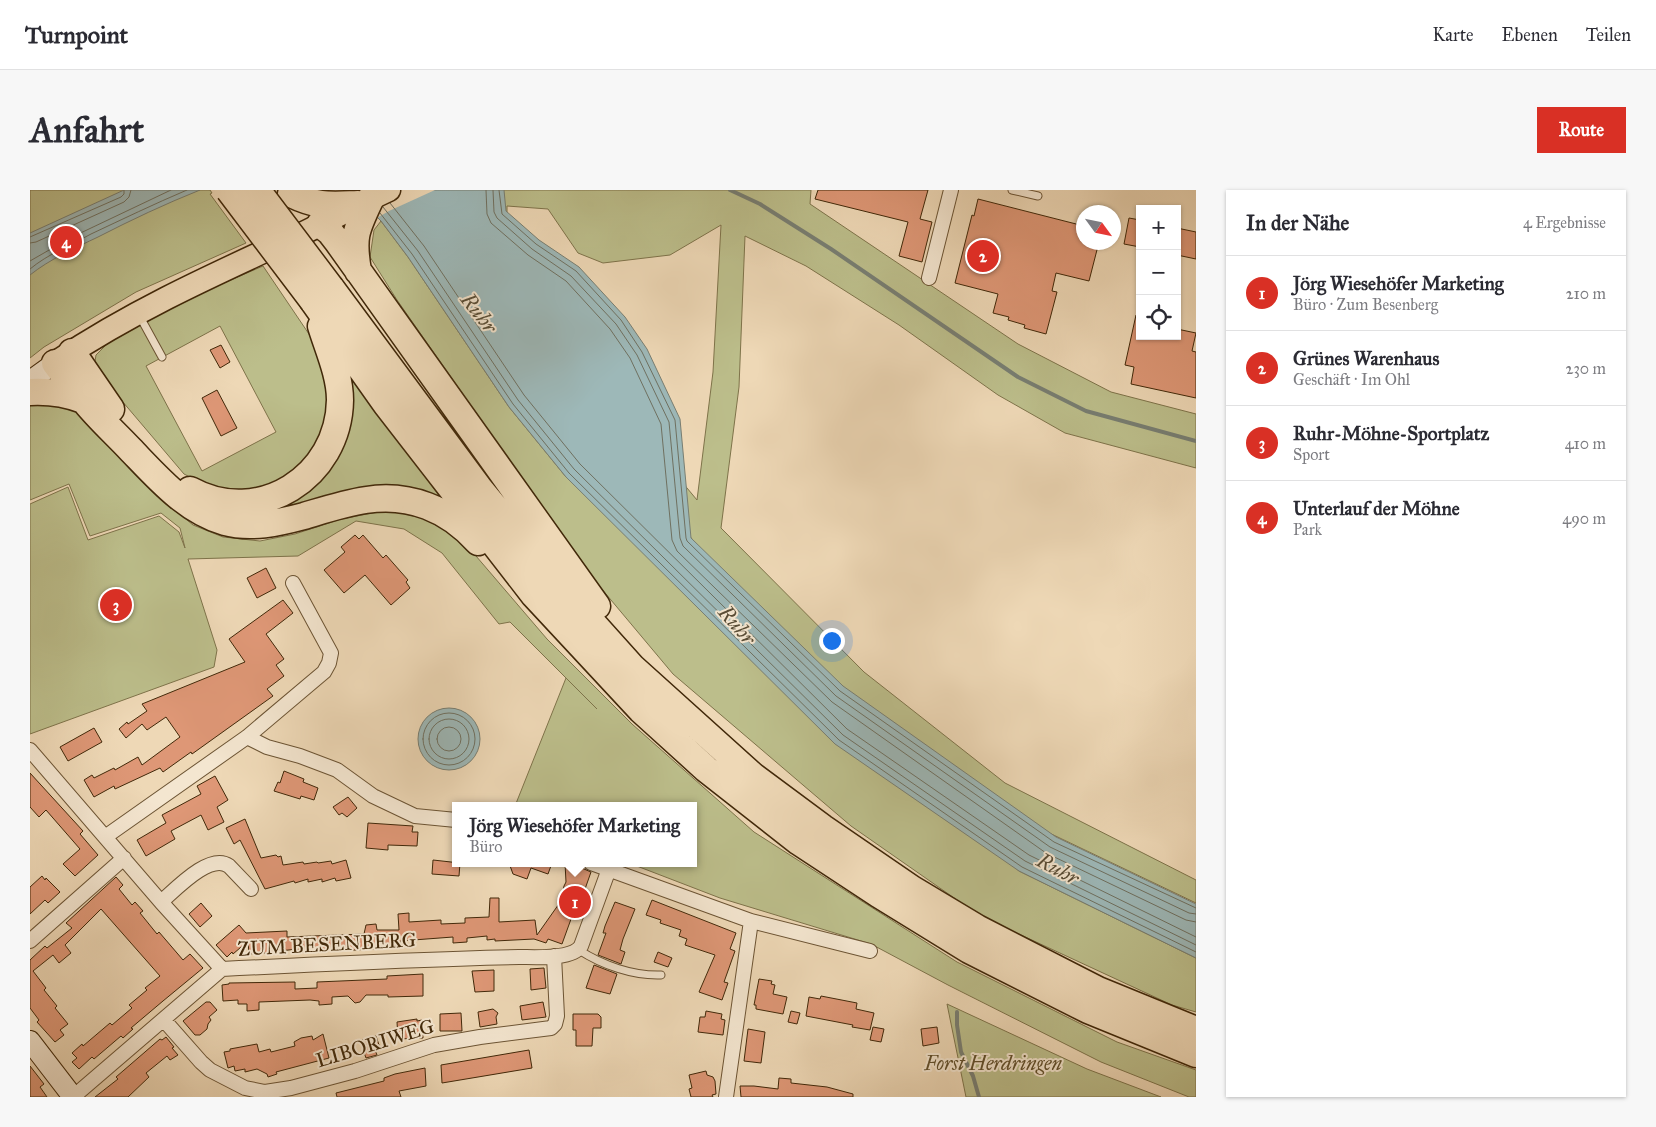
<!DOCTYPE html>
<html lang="de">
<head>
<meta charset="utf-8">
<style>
  :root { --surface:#fff; --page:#f7f7f7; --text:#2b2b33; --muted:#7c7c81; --line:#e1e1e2; --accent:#d93025 }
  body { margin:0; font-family:"IM FELL Great Primer",serif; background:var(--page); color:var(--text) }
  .controls { position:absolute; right:15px; top:15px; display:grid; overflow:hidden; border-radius:0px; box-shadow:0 1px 4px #0004 }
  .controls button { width:45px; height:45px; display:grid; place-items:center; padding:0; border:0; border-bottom:1px solid var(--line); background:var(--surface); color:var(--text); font:25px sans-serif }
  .compass { position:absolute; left:1046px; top:15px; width:45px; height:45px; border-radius:50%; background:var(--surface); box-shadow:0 1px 4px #0004; rotate:123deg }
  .you { position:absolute; left:801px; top:450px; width:18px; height:18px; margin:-12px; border:4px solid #fff; border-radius:50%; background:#1a73e8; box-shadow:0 0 0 8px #1a73e833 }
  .badge { display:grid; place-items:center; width:32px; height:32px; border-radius:50%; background:var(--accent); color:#fff; font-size:16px; font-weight:700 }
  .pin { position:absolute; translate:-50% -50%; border:2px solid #fff; box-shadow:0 1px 5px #0006 }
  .popup { position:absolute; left:422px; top:612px; width:245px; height:65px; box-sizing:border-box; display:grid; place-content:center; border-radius:0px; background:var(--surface); filter:drop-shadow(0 1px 4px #0005); font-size:16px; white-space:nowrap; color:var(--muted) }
  .popup b { font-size:19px; color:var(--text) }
  .popup::after { content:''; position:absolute; left:50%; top:100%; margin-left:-10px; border:10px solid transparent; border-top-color:var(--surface) }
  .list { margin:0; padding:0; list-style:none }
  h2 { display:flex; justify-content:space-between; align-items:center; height:65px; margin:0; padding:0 20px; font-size:21px }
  h2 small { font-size:16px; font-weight:400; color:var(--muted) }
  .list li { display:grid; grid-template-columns:32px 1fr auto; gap:15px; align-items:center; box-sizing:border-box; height:75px; padding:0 20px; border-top:1px solid var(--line) }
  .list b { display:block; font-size:19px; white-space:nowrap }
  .list p { margin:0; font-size:16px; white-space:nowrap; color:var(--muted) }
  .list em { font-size:16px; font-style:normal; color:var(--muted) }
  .icon { flex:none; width:28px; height:28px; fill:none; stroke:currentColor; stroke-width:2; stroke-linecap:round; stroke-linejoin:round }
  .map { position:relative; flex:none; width:1166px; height:907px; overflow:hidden; border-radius:0px }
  header { display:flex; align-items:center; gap:30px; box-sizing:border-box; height:70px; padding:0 25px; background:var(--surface); border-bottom:1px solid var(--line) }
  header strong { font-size:24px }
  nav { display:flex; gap:28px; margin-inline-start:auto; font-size:18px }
  .intro { display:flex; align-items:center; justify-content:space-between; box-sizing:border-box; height:120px; padding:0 30px }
  h1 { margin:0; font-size:35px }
  .button { padding:12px 22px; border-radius:0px; background:var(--accent); color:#fff; font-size:18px; font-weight:700 }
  main { display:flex; gap:30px; padding:0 30px }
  aside { flex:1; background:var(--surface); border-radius:0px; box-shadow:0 1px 4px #0004 }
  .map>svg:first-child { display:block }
  .green { fill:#bcbe8b; stroke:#7e734a; fill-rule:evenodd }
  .water { fill:#9db8b8; stroke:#787e72 }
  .pier { fill:#eed8b6 }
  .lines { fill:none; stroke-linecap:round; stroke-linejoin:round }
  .shore { stroke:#6f7060; stroke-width:1 }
  .stream { stroke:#787e72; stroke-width:4 }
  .building { fill:#de9776; stroke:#412809 }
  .lane-casing { stroke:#6c5434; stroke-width:9 }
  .street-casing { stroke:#6c5434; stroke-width:16 }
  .secondary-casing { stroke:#412809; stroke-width:22 }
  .primary-casing { stroke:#412809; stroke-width:25 }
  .highway-casing { stroke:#412809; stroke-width:29 }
  .lane { stroke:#f4e6d0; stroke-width:7 }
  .street { stroke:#f4e6d0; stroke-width:14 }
  .secondary { stroke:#f4e6d0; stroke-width:20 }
  .primary { stroke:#eed8b6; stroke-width:22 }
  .highway { stroke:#eed8b6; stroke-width:26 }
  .highway-bridge-casing { stroke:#412809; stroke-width:29; stroke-linecap:butt }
  .highway-bridge { stroke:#eed8b6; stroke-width:26 }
  .labels { text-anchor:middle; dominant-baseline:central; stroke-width:4; stroke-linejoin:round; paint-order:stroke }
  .street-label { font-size:20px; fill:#412809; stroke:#f4e6d0 }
  .park-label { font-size:20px; font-style:italic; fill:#604e2a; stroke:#f4e6d0 }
  .water-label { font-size:21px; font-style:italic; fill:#584c35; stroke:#f4e6d0 }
</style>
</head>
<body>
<header>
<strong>Turnpoint</strong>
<nav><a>Karte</a><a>Ebenen</a><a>Teilen</a></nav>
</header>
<div class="intro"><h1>Anfahrt</h1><a class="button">Route</a></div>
<main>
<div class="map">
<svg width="1166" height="907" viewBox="0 0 1166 907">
  <rect width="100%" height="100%" fill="#eed8b6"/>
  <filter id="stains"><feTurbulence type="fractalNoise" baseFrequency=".004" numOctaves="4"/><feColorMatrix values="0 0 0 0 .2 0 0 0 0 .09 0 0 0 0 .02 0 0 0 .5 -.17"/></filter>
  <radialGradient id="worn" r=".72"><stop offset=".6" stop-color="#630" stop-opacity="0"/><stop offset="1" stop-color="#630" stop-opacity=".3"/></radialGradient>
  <path class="green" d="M0 0H180L182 3 180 4 216 53 106 102 14 157 0 168Z
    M422 0H781L780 14 988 154 1081 202 1166 224V278L1035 243 968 205 869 135 776 76 715 46 709 197 691 338 834 482 975 593 1166 690V713L969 619 853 541 687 379 573 242ZM477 16 518 19 548 63 573 73 640 65 691 35 683 182 667 310 597 226 477 50Z
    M351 31 378 67 479 217 536 287 989 681 1166 768V822L1142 815 950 726 821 636 643 484 555 379 367 110 340 67 344 40Z
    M233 76 283 150 301 211 294 244 281 269 232 303 180 297 154 284 64 178 66 165 78 153 159 108ZM190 136 246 242 172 281 116 176Z
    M313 174 418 318 256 325 178 315 275 297Z
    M24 208 43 216 128 306 163 335 193 347 230 351 265 344 311 329 358 320 392 328 425 345 446 366 517 449 602 534 724 642 927 772 1087 852 1166 880V907H1159L1071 872 918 795 841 754 690 708 599 673H664V616H485L536 488 567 519 480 432 469 434 412 363 374 339 326 331 268 366 158 369 187 460 184 477 0 544V314L38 297 58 350 129 326 149 342 155 358 150 338 131 323 60 346 39 294 0 310V216Z
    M917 814 1057 879 1131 907H936Z"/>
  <path class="water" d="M94 0H170C135 14 101 30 68 47 45 58 20 69 0 85V43Z
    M320 0H474L476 21 509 50 549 77 595 127 617 159 650 229 661 348 813 496 1026 647 1166 714V768L989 681 805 554 536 287 479 217 378 67 351 31Z
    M388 549a31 31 0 1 1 62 0a31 31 0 1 1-62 0Z"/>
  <path class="pier" d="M320 0H405L359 21 345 29 319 2Z"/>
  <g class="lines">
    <path class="shore" d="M456 0 457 24 461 33 498 65 536 91 580 139 600 168 631 234 642 350 647 361 802 512 1016 663 1156 730 1166 732
      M463 0 464 22 467 28 502 59 541 86 586 134 607 165 639 232 650 348 653 356 806 506 1020 657 1159 723 1166 724
      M469 0 472 24 506 54 546 81 591 130 612 162 645 230 656 348 657 351 810 501 1024 652 1166 718
      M360 13 394 56 494 205 550 274 817 539 999 665 1166 747
      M353 17 388 61 488 210 544 279 813 545 995 671 1166 755
      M350 23 382 64 483 214 539 283 809 550 992 677 1166 762
      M0 47 91 7 94 4V0
      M0 53 6 52 94 12 99 7 101 0
      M0 71 40 48 141 0
      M0 79C18 64 41 55 61 44 93 29 124 14 157 0
      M393 549a26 26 0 1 1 52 0a26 26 0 1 1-52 0Z
      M399 549a20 20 0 1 1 40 0a20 20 0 1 1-40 0Z
      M407 549a12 12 0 1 1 24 0a12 12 0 1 1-24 0Z"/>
    <path class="stream" d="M700 0 730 14 801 59 988 187 1056 221 1166 251
      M927 822V835L931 862 943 886 949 907"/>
  </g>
  <path class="building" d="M788 0H898L890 29 902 32 892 72 869 66 878 32 785 9Z
    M948 9 1054 36V52H1069L1059 91 1026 83 1022 101 1027 102 1016 144 994 138 995 135 978 130 979 127 963 123 968 104 925 93 942 25 944 26Z
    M1099 28 1110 30V57L1094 54Z
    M1147 38 1166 42V69L1147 65Z
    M1106 125 1110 126V146H1147V139L1166 143 1162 161 1166 162V208L1101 194 1104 177 1095 175Z
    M191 155 200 172 190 178 180 160Z
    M187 200 207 238 191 246 172 208Z
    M325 345 329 349 333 345 353 368 356 365 378 390 376 392 380 398 361 415 335 385 314 403 294 380 315 362 311 357Z
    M236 378 246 398 227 408 217 388Z
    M253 410 263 423 236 444 254 469 246 475 254 486 237 499 243 506 162 564 161 562 133 582 130 578 85 599 84 596 64 607 54 590 62 585 64 588 84 578 85 580 108 567 112 575 150 547 136 527 117 540 112 534 96 548 89 539 97 532 98 534 117 521 112 514 215 472 199 449Z
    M64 538 72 552 38 571 30 557Z
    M254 581 274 589 273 592 288 598 284 610 271 606 270 609 244 601 248 592 250 593Z
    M0 583 53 641 50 644 68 665 45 686 33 674 50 659 16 620 9 627 0 617Z
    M185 586 198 610 187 617 194 632 178 640 171 625 141 641 145 649 116 666 107 650 136 633 132 625 171 604 167 596Z
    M318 607 327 618 317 627 312 623 309 625 303 617Z
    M215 629 231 668 246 665 248 667 251 666 253 675 273 672 274 674 287 672 288 673 301 671 302 674 316 670 321 688 306 691 305 688 292 692V689L278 692V689L265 693 264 691 235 699 210 650 204 654 196 638Z
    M338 633 383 636 382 642H388L387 656 358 655V660L336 658Z
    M403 670 430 673 429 686 402 684Z
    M479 673H522L518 684 501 678 497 689 483 684Z
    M535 673H540L561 682 548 719 545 718 532 754 518 749 516 753 504 749 465 751V749L457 750V746L437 748V752L423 753V747L370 751V755L343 759 307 761 300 759 268 763V759L249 761V762L219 764 218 751 203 764 202 762 197 767 186 755 209 735 216 743 257 741V747L334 744 336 735 346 734 347 740H369L368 724 379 723V732L411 730V734L435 733V728L459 727 460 708H469V732L505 730 507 745 531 711 534 696 536 692Z
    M12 686 15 690 16 688 30 702 18 713 15 710 0 724V697Z
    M86 687 93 695 89 699 102 715 105 712 113 721 110 723 127 744 129 742 153 770 160 764 173 778 133 811 101 838 103 839 93 848 91 846 64 869 62 867 49 879 42 872 47 868 42 863 52 854 53 856 80 833 82 835 102 818 99 815 117 800 115 798 130 786 71 719 35 755 41 763 29 773 23 765 3 781 16 798 14 800 27 816 25 818 38 834 30 840 34 845 25 852 7 832 9 830 0 818V770L15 756 17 758 42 738 36 733Z
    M622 710 706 743 700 759 705 761 694 792 698 793 692 810 669 802 685 765 655 755 657 749 649 746 651 740 630 733 631 730 616 725Z
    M585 712 605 719 593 749 590 760 595 762 591 774 568 765 576 743H573L575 736Z
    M171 713 182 726 170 737 159 724Z
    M628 762 642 768 638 777 624 772Z
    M564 775 587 784 580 804 556 798Z
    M514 778 516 798 501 800 500 779Z
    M464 780V801L445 802 442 781Z
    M393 784V806L358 807V805H336L330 812 325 813 318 806 302 807V814L289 815V811L280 810 229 812V820L217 821V814H208V810L193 811 192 795 199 794V793L265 792V799L287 798V792L357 789V786Z
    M729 789 742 791 741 794 745 795 743 804 757 807 753 824 726 819V815H724Z
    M791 806 827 813 826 819 844 823 840 840 822 837 823 835 776 826 779 807 790 809Z
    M176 812H180L187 820 179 827 181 830 178 834 177 839 170 845H165L153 831Z
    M513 812 516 827 492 830 490 816Z
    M463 819 468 823 466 827 467 834 450 837 448 822Z
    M676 821 692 824 691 829 695 830 693 845 668 842 670 827H675Z
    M761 821 770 823 767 834 758 832Z
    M431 823 432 841H410V824Z
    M543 824H568L571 827V838H563L562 856H546V840H543Z
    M387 829V831L392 830 393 848 368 849 367 832Z
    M843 837 854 839 851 852 840 850Z
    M907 837 909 853 893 856 891 839Z
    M718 839 735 842 731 873 714 871Z
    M293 844 299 868 246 882 247 884 238 887 237 884 227 879 215 882V879L205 881 204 876 198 878 194 862 200 861V859L227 854 229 862 240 859 241 862 265 856 264 852 271 848 282 846 283 850Z
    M346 846 350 858 345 860 347 865 336 868 332 857H334L332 850Z
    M136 847 144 857 142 858 148 865 140 870 137 866 116 883 119 887 98 907H65L88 889 86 887 130 849 132 850Z
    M499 860 502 878 412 893 411 875Z
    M0 876 14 894 10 897 17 907H0Z
    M395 878 396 896 369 901 371 907H307L306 903 354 891V888L365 884Z
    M676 881 677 885 683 887 685 891 686 904 682 905 683 907H661L659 899 662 898 659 885Z
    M749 888 761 889V893L797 897 823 904V907H711L710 896H724L748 899Z"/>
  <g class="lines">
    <defs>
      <path id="lane" d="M982 0 1008 6
        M109 125 132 167
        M549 760C572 775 603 786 631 785"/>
      <path id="street" d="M899 88 921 0
        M217 547 237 557 270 566 307 580 343 606 385 626 426 630
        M0 560 131 712 192 779
        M75 647 217 547 294 482 299 473 301 463 263 393
        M561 673 721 731 840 761
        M131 712C145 700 180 662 199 676L221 699
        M0 751 94 668
        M192 779C291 774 390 769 489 767 505 767 542 770 551 756L579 679
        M134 830 171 872 180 880 215 898 235 902 261 898 325 881 404 855 450 847 521 838 525 834 527 826 524 766
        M43 907 192 779
        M696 907 721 731"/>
      <path id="secondary" d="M0 191 25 173
        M0 851 43 907"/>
      <path id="primary" d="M28 171C98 124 174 89 250 54 287 38 322 17 359 0"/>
      <path id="highway" d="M261 4C288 17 299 15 328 14
        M290 34 300 42 307 51 567 416
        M328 81C322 46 326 40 341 8
        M301 98 449 298 532 399 602 477 723 586 793 638 882 699 947 738 1068 800 1166 840
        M283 111 356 214 504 405 611 520 676 579 769 652 848 704 939 760 1058 820 1166 864
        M42 162 81 219
        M25 173C34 185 43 197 53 209 67 227 84 242 100 259 127 287 156 321 195 332 221 339 248 333 274 326 294 320 315 313 336 310 379 303 419 319 448 352
        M0 202C19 201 35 203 53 210
        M160 300C229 338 309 287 310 210 310 185 298 159 291 136"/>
    </defs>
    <use href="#lane" class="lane-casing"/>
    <use href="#street" class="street-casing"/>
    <use href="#secondary" class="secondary-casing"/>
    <use href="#primary" class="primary-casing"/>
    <use href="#highway" class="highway-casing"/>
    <use href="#lane" class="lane"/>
    <use href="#street" class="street"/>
    <use href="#secondary" class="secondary"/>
    <use href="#primary" class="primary"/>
    <use href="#highway" class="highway"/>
    <defs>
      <path id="highway-bridge" d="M199 0 283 111
        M227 0 301 98"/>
    </defs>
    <use href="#highway-bridge" class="highway-bridge-casing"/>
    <use href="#highway-bridge" class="highway-bridge"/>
  </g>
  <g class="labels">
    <g class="street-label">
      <text transform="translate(297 754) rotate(-3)">ZUM BESENBERG</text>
      <text transform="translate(345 853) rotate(-17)">LIBORIWEG</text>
    </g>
    <g class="park-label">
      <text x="963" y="873">Forst Herdringen</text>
    </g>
    <g class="water-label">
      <text transform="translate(449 123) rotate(52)">Ruhr</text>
      <text transform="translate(707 435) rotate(49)">Ruhr</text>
      <text transform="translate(1028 679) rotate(28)">Ruhr</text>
    </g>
  </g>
  <rect width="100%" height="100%" filter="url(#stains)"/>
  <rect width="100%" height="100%" fill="url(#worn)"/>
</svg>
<div class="controls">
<button>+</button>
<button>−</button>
<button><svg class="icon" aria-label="locate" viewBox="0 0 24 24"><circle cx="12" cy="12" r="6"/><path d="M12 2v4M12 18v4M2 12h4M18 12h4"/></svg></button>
</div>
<svg class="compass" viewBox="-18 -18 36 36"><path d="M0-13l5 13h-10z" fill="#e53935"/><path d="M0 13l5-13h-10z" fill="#7c7c81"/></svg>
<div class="you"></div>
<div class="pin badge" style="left:545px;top:712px">1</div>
<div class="popup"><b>Jörg Wiesehöfer Marketing</b>Büro</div>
<div class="pin badge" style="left:953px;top:66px">2</div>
<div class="pin badge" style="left:86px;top:415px">3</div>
<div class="pin badge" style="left:36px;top:52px">4</div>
</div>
<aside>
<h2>In der Nähe<small>4 Ergebnisse</small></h2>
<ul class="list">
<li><span class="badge">1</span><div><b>Jörg Wiesehöfer Marketing</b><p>Büro · Zum Besenberg</p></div><em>210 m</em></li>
<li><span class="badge">2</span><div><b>Grünes Warenhaus</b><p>Geschäft · Im Ohl</p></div><em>230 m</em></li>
<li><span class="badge">3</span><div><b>Ruhr-Möhne-Sportplatz</b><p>Sport</p></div><em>410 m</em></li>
<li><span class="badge">4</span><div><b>Unterlauf der Möhne</b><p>Park</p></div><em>490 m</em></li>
</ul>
</aside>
</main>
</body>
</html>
